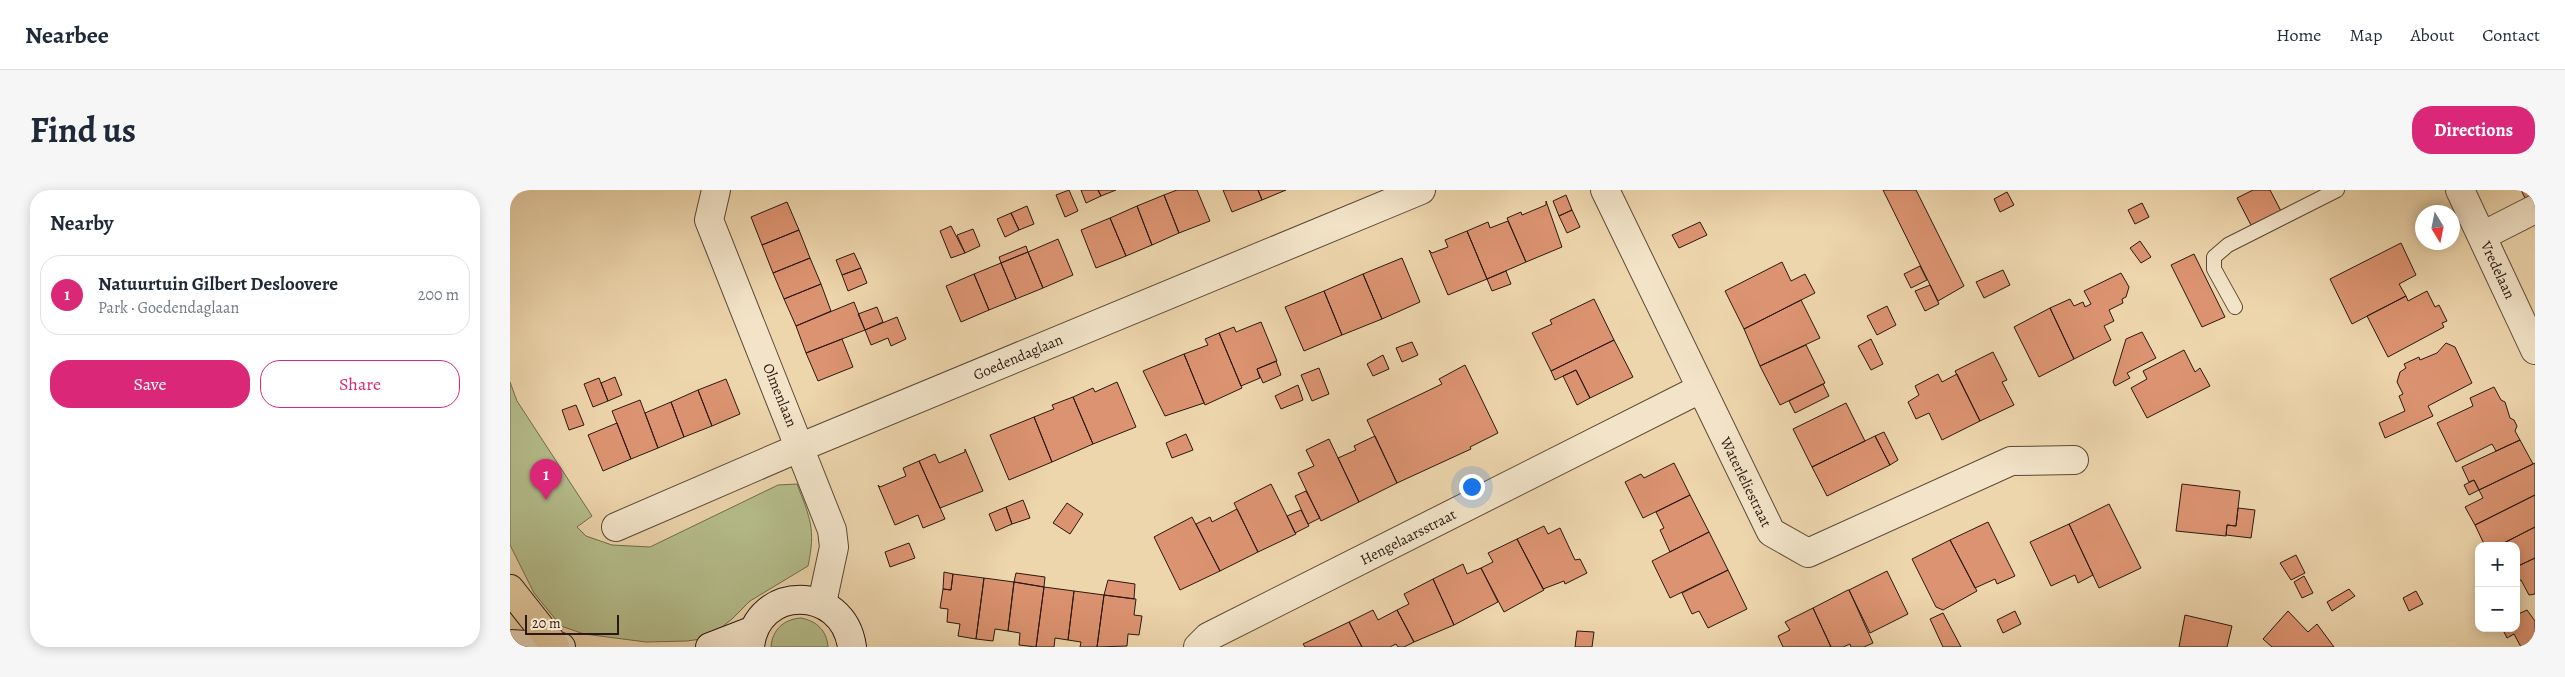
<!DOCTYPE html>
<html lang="en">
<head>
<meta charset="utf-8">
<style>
  :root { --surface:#fff; --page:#f6f6f7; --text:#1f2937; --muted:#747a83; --line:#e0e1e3; --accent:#db2777 }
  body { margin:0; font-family:Alegreya,serif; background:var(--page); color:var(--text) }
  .controls { position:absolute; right:15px; bottom:15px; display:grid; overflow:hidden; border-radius:10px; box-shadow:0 2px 12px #0003 }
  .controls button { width:45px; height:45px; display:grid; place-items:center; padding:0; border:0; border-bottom:1px solid var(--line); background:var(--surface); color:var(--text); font:25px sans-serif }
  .compass { position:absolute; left:1905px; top:15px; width:45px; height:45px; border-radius:50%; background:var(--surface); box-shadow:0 2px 12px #0003; rotate:170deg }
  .scale { position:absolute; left:15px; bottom:12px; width:94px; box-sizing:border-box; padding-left:5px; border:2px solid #2a1911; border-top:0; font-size:14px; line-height:18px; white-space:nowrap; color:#2a1911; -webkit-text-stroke:4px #f3e4c9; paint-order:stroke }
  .you { position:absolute; left:961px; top:296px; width:18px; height:18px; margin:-12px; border:4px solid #fff; border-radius:50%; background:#1a73e8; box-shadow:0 0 0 8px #1a73e833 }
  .badge { display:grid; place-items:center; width:32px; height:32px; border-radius:50%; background:var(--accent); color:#fff; font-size:16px; font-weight:700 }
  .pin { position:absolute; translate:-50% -41px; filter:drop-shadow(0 1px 2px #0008) }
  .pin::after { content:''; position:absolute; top:26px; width:18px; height:15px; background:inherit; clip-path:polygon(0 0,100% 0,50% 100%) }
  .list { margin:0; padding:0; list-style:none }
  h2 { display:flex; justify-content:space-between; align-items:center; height:65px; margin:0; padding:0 20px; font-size:21px }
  h2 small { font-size:16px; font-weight:400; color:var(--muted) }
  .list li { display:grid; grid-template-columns:32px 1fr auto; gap:15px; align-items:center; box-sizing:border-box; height:80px; margin:0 10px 10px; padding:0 10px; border:1px solid var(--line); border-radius:20px }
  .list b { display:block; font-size:19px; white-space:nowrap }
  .list p { margin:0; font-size:16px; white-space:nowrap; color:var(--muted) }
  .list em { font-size:16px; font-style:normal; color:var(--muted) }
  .actions { display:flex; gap:10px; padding:15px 20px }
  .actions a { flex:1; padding:11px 0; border:1px solid var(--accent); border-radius:20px; text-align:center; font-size:18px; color:var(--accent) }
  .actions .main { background:var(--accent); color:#fff }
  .map { position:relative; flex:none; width:2025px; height:457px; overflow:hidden; border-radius:20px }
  header { display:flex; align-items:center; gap:30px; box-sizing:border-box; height:70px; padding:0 25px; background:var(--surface); border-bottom:1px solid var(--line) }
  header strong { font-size:24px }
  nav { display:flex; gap:28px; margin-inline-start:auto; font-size:18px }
  .intro { display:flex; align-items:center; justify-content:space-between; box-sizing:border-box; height:120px; padding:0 30px }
  h1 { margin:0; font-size:35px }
  .button { padding:12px 22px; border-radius:20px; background:var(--accent); color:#fff; font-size:18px; font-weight:700 }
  main { display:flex; gap:30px; padding:0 30px }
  aside { flex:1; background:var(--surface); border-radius:20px; box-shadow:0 2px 12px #0003 }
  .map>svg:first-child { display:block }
  .green { fill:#b5be8c; stroke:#706c4e }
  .building { fill:#dc9371; stroke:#2a1911 }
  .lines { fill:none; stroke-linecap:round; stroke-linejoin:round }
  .lane-casing { stroke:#5b4838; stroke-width:16 }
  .street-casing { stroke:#5b4838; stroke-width:30 }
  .secondary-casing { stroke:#2a1911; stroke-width:30 }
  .highway-casing { stroke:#2a1911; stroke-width:30 }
  .lane { stroke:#f3e4c9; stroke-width:14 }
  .street { stroke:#f3e4c9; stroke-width:28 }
  .secondary { stroke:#f3e4c9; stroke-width:28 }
  .highway { stroke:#edd5ac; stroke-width:28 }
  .labels { text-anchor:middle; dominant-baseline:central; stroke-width:4; stroke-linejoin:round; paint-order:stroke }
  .street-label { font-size:15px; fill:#2a1911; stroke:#f3e4c9 }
</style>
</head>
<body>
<header>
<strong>Nearbee</strong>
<nav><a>Home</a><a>Map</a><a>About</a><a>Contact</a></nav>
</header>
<div class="intro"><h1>Find us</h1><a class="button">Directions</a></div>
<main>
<aside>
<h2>Nearby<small></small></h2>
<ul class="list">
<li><span class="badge">1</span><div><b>Natuurtuin Gilbert Desloovere</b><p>Park · Goedendaglaan</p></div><em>200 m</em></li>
</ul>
<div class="actions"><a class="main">Save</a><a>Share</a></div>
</aside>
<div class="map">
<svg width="2025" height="457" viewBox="0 0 2025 457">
  <rect width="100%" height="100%" fill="#edd5ac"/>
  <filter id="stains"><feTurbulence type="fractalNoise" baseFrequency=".004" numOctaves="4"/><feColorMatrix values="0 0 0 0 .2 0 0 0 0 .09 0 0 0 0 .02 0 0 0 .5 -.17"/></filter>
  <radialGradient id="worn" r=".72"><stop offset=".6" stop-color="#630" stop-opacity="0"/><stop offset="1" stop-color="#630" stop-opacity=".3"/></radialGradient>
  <path class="green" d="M0 192 7 211 82 326 67 337 76 346 102 355 140 357 268 295 287 294C300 328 306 339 298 376L240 411 222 429 198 448 177 451 136 452 74 444 51 436 24 403 0 355Z
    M291 428C307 431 317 441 318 457H261C262 440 274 429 291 428Z"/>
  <path class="building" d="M559 0 568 21 555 27 546 5Z
    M571 0H588L591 6 576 13Z
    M588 0H606L591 6Z
    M667 0H687L700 31 669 43 654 5Z
    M713 0H748L752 10 722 22Z
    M748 0H776L752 10Z
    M1373 0H1406L1454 96 1428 111Z
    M1743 0H1760L1771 21 1741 35 1727 8Z
    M2011 0H2025V5L2016 10Z
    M1497 2 1504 15 1490 22 1484 9Z
    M654 5 669 43 642 55 627 16Z
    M1056 5 1062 20 1049 26 1043 11Z
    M1036 11 1052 57 1016 72 997 28 1011 22 1012 25 1036 15Z
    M277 12 289 40 252 55 241 27Z
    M1632 13 1639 27 1625 34 1618 20Z
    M517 16 524 34 509 40 501 23Z
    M627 16 642 55 616 66 600 28Z
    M1062 20 1070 37 1057 43 1049 26Z
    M501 23 509 40 495 47 487 29Z
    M600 28 616 66 586 78 571 40Z
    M998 31 1016 72 977 89 957 41 978 32 980 38Z
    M1190 32 1197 45 1169 58 1162 45Z
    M441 36 455 63 441 68 430 41Z
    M463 39 470 56 455 63 447 45Z
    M289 40 300 68 263 83 252 55Z
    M957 41 977 89 938 105 919 60 922 63 938 57 935 50Z
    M548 49 563 85 533 98 518 62Z
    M1630 51 1641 67 1631 73 1620 58Z
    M1891 53 1906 85 1889 94 1896 106 1842 134 1820 89Z
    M516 56 518 62 491 73 489 67Z
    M518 62 533 98 506 109 491 73Z
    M344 63 351 78 332 85 326 70Z
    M1684 64 1715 127 1692 137 1661 75Z
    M300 68 311 94 274 109 263 83Z
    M892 68 910 112 872 129 853 84Z
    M1272 72 1281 91 1295 84 1305 103 1234 139 1215 101Z
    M491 73 506 109 479 120 464 84Z
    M1410 76 1417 90 1401 98 1394 84Z
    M351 78 357 93 338 101 332 85Z
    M1493 80 1500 95 1474 108 1466 92Z
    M996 81 1001 94 982 101 977 89Z
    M1611 83 1619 97 1616 107 1612 109 1613 113 1599 120 1604 131 1594 136 1601 150 1564 169 1540 118 1560 109 1564 116 1573 112 1575 117 1581 114 1574 101Z
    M464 84 479 120 451 132 436 96Z
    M853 84 872 129 832 145 814 101Z
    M311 94 321 121 286 136 274 109Z
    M1420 95 1429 114 1415 121 1405 101Z
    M814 101 832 145 794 161 775 117Z
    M1917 101 1925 117 1929 115 1937 131 1932 133 1934 137 1878 167 1857 126 1896 106 1898 111Z
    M1084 109 1104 150 1041 181 1022 143 1042 134 1040 130Z
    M1291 110 1310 148 1250 176 1234 139Z
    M344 112 355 140 296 163 286 136Z
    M1377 116 1386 135 1367 145 1357 126Z
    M367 117 373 132 355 140 348 124Z
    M1540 118 1564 169 1529 187 1504 137Z
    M387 127 396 149 381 156 378 148 361 155 355 140Z
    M751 132 767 171 747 179 750 188 731 196 709 143 724 137 726 142Z
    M1632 142 1646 168 1617 183 1620 188 1605 196 1603 192 1616 149Z
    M709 143 732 198 695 215 674 164 698 155 695 149Z
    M332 149 343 177 308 191 296 163Z
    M1361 149 1373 174 1361 180 1348 156Z
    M1104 150 1123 187 1080 208 1066 180 1045 190 1041 181Z
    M902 152 908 165 892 172 886 158Z
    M1936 153 1945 157 1962 193 1918 216 1923 226 1875 248 1869 233 1895 221 1889 206 1893 204 1887 192 1890 182 1896 178 1894 174 1909 167 1910 170 1927 163Z
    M1296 155 1315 193 1270 215 1250 176Z
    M1674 160 1685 182 1690 178 1700 196 1637 228 1621 198 1637 189 1633 181Z
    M1483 162 1497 190 1492 192 1504 215 1470 231 1445 181Z
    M674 164 694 213 655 226 633 181Z
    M873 165 879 179 863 186 857 174Z
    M766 171 771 185 753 193 747 179Z
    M955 175 988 243 960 257 961 259 887 293 857 230 932 194 929 189Z
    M809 178 819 204 802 211 791 185Z
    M1066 180 1080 208 1067 215 1053 186Z
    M1428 184 1432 192 1447 184 1470 231 1432 250 1419 223 1406 229 1398 212 1409 205 1405 196Z
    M105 187 112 205 98 211 91 193Z
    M89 188 98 211 83 217 74 194Z
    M216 189 230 224 202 236 188 200Z
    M607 192 626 237 583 254 563 207 583 198 585 202Z
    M1313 194 1319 206 1285 223 1279 211Z
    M788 195 793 210 771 219 765 206Z
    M1984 197 1991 210 1995 212 2000 228 2004 230 2007 236 2005 241 2010 250 1986 261 1982 254 1946 272 1927 233 1963 216 1960 208Z
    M188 200 202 236 174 247 161 212Z
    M563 207 583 254 542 272 524 227 544 219 542 215Z
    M130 210 148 258 121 269 102 221Z
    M161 212 174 247 148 258 135 223Z
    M1336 213 1355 251 1302 277 1283 239Z
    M66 215 74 235 59 240 52 220Z
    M524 227 542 272 499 290 480 245Z
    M107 233 121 269 93 281 78 245Z
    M1374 242 1388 270 1380 275 1365 246Z
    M676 244 683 260 662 268 656 253Z
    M865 246 887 293 849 312 828 268 846 260 844 256Z
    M1365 246 1380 275 1317 306 1302 277Z
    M819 249 849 312 811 331 788 283 804 276 796 260Z
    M2010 250 2023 274 1969 300 1964 290 1959 292 1952 277Z
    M455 259 473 301 430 318 409 271 425 264 429 273 455 262Z
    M409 271 435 329 413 338 408 325 385 335 368 295 370 297 396 286 393 278Z
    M1164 273 1180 305 1133 328 1115 292 1131 284 1134 288Z
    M2025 273V305L1965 335 1955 317 1973 308 1969 300Z
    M1964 290 1969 300 1959 305 1954 295Z
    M761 294 786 344 748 362 724 313Z
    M1672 294 1730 301 1726 336 1717 335 1716 346 1666 341Z
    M796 301 810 328 798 334 785 306Z
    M1180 305 1199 342 1160 362 1150 340 1154 338 1146 322Z
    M2025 305V337L1988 356H1975L1965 335Z
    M513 310 520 328 502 334 496 317Z
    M557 313 573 324 560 344 543 333Z
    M1599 314 1631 378 1589 398 1559 334Z
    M496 317 502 334 486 341 479 324Z
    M1728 318 1745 320 1741 348 1716 345 1717 335 1726 336Z
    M727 319 748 362 710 381 686 334 700 327 702 332Z
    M791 320 799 336 785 343 777 326Z
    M682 327 710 381 670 400 644 347Z
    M1478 332 1505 386 1487 394 1485 389 1465 398 1440 350Z
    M1559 334 1583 385 1568 393 1565 385 1541 396 1520 352Z
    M1034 336 1038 344 1050 338 1065 370 1070 369 1077 383 1055 394 1054 391 1033 399 1007 349Z
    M2025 337V368L2006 377V356L1992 354Z
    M1199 342 1218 380 1160 408 1142 371Z
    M1007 349 1034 400 994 422 971 378 983 372 978 363Z
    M1440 350 1467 401 1433 420 1426 417 1402 369Z
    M399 353 405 368 380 377 375 362Z
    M1786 365 1795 383 1781 390 1770 373Z
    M2025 368V404L2019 405 2011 390 2006 392V377Z
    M953 374 957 384 971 378 988 412 944 435 923 389Z
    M1218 380 1237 419 1198 438 1189 421 1182 424 1172 403Z
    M1377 381 1398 424 1360 443 1339 400Z
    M434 382 443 384 441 400 433 399Z
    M506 383 535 387 534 397 504 392Z
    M443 384 474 388 466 449 448 446 450 434 437 432 438 419 430 418 433 399 441 400Z
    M1794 386 1803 403 1792 408 1784 392Z
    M474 388 504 392 498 441 485 439 483 451 466 449Z
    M923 389 944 435 904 452 887 420 899 414 894 404Z
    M598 390 625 394 624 409 594 405Z
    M504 392 534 397 526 457 509 455 510 443 498 441Z
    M534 397 564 401 558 450 545 448 544 457H526Z
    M1839 399 1845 406 1822 421 1817 412Z
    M1338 400H1339L1363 453 1354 457H1341L1340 454 1333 457H1321L1303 418Z
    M564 401 594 405 587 457H570L571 452 558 450Z
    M1906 401 1913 414 1899 421 1893 408Z
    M594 405 626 409 624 425 632 426 629 445 618 444 617 456 587 457Z
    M1303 418 1321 457H1273L1268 446 1280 440 1275 432Z
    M863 420 868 430 887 420 904 452 894 457H888L886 454 880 457H852L839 432Z
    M2017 420 2025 431V457H2011L2004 444 1997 448 1992 438H2006V425Z
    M1505 421 1511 434 1493 443 1487 430Z
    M1778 421 1798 442 1807 434 1824 457H1762L1753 449Z
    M1433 423 1451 457H1433L1420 429Z
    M1675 425 1722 436 1717 457H1669Z
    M839 432 852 457H795L793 454Z
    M1067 441 1084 442 1082 457H1065Z"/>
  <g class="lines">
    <defs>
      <path id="lane" d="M1725 117 1704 79V67L1718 55 1827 0"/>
      <path id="street" d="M206 0 199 30 322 340 324 357 312 413
        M1095 0 1261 342 1298 363 1501 271 1564 270
        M1950 0 2025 160
        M1972 46 2025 19
        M106 337 291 257 911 0
        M688 457 698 447 1190 199"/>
      <path id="secondary" d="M0 454 51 457
        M200 457 244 440
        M240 457C246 394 333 394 342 457"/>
      <path id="highway" d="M0 399 45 456"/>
    </defs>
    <use href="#lane" class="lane-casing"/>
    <use href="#street" class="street-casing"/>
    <use href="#secondary" class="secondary-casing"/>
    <use href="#highway" class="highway-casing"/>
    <use href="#lane" class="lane"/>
    <use href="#street" class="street"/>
    <use href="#secondary" class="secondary"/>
    <use href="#highway" class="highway"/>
  </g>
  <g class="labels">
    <g class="street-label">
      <text transform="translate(1988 80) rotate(65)">Vredelaan</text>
      <text transform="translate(508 167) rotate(-23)">Goedendaglaan</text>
      <text transform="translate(270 205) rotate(68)">Olmenlaan</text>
      <text transform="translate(1236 292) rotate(64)">Waterleliestraat</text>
      <text transform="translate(898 347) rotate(-27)">Hengelaarsstraat</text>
    </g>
  </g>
  <rect width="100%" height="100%" filter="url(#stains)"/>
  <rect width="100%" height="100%" fill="url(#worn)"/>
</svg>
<div class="controls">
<button>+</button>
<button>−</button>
</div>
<svg class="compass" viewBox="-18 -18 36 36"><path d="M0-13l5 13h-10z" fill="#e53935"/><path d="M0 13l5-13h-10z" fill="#747a83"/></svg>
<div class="scale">20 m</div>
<div class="you"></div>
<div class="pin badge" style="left:36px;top:310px">1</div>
</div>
</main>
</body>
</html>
